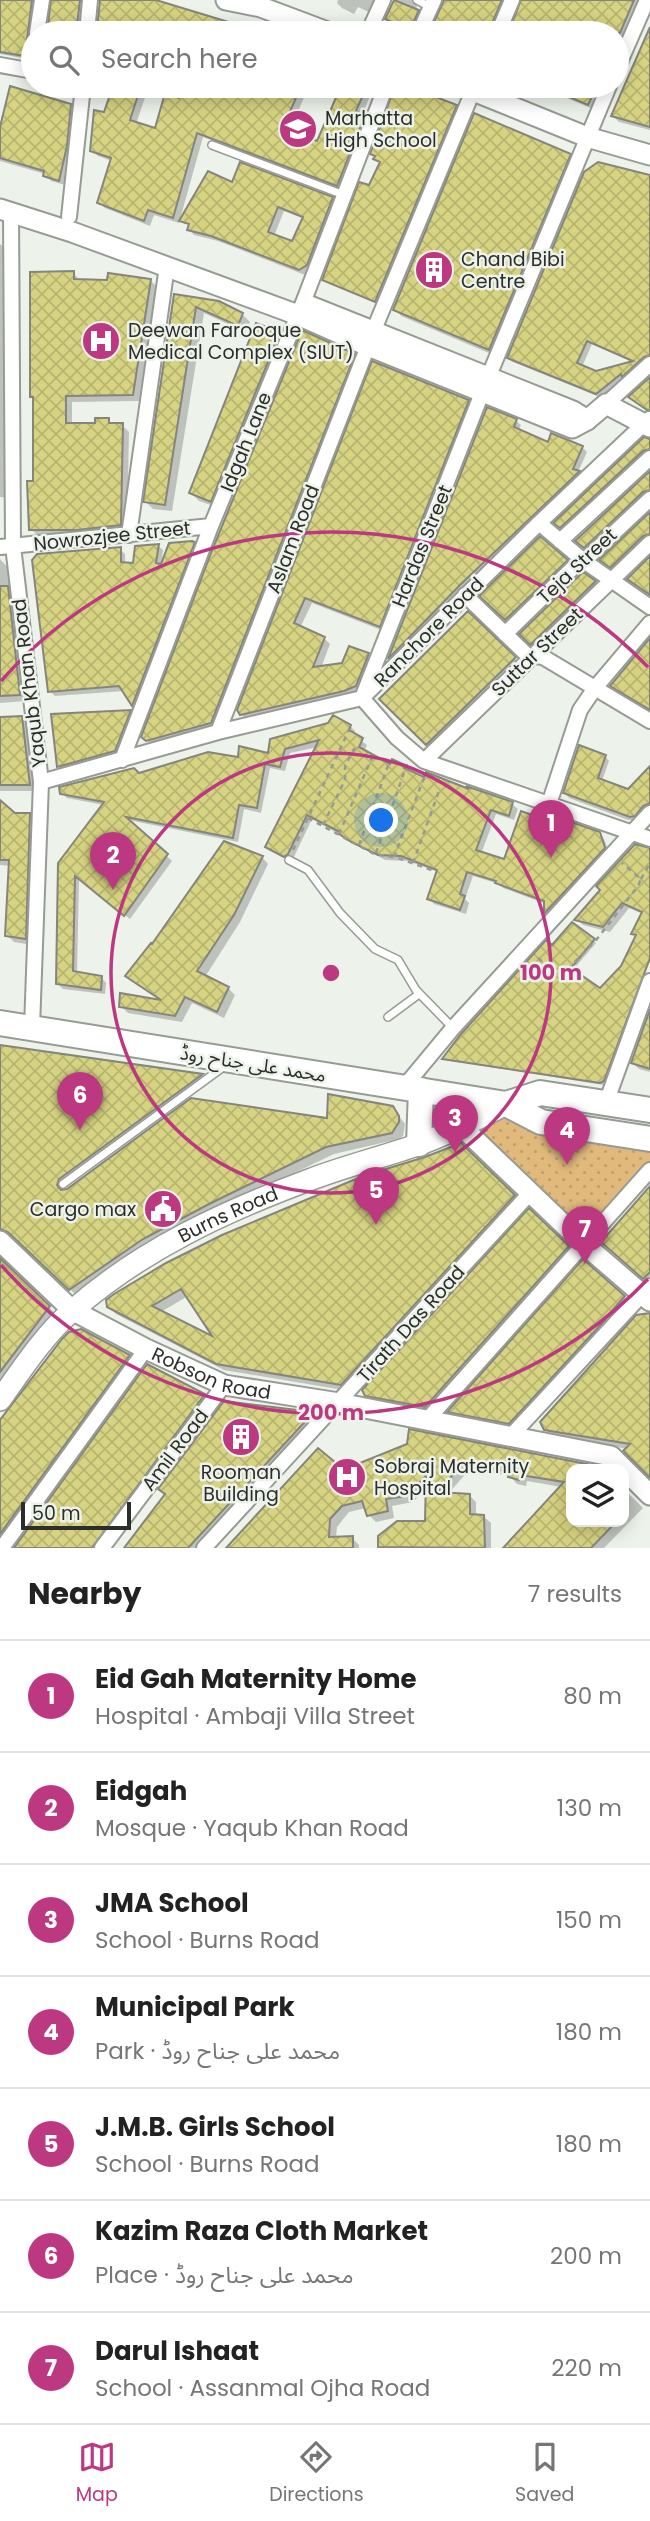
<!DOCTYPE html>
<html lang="en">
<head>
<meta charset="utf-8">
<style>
  :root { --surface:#fff; --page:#f2f2f2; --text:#222; --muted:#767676; --line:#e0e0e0; --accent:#bc3981 }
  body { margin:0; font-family:Poppins,"Noto Sans Arabic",sans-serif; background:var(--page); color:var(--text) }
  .controls { position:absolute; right:21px; bottom:21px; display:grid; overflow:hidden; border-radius:14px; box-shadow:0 4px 18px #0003 }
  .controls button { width:63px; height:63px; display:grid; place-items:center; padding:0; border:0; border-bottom:2px solid var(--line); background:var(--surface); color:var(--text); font:35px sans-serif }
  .scale { position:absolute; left:21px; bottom:18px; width:110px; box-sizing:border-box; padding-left:7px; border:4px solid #2c2e2b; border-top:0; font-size:19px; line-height:24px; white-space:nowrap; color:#2c2e2b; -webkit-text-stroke:5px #edf3eb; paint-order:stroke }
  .you { position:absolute; left:382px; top:821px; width:24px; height:24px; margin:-18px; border:5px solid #fff; border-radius:50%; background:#1a73e8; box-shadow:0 0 0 10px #1a73e833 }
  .badge { display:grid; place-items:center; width:46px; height:46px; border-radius:50%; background:var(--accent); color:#fff; font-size:23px; font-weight:700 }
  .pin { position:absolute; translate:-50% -58px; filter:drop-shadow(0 2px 4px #0008) }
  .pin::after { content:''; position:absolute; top:37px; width:24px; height:21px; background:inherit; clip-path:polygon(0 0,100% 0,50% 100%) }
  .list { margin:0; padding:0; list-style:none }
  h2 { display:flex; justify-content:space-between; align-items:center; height:91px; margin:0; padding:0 28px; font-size:30px }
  h2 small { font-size:23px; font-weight:400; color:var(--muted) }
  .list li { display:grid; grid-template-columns:46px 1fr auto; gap:21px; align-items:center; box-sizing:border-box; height:112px; padding:0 28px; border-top:2px solid var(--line) }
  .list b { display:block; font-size:26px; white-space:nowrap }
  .list p { margin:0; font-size:23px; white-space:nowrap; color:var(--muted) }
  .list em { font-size:23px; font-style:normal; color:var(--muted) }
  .icon { flex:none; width:38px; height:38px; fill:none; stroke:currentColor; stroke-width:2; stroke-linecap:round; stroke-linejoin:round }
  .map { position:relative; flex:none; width:650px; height:1548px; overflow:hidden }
  .search { position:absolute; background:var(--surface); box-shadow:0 4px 18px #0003; left:21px; right:21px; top:21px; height:77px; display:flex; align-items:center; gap:18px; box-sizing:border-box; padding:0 24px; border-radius:38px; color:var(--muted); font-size:26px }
  .sheet { height:875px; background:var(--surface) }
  nav { display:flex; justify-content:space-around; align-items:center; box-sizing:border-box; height:98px; border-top:2px solid var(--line); background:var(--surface); font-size:19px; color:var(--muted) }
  nav a { display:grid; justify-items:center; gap:4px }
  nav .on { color:var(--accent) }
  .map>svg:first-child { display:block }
  .park { fill:url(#park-dots) }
  .shadow { fill:#0003; fill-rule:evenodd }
  .building { fill:url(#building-cross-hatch); stroke:#85857d; stroke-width:2; fill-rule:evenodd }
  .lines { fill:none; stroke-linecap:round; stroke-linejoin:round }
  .lane-casing { stroke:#969b94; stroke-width:10 }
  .street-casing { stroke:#969b94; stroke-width:18 }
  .secondary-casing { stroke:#969b94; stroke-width:23 }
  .primary-casing { stroke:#969b94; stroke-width:24 }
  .highway-casing { stroke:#969b94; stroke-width:28 }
  .path { stroke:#969a94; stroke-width:2.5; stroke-dasharray:5 5; stroke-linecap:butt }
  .lane { stroke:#fff; stroke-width:7 }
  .street { stroke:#fff; stroke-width:14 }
  .secondary { stroke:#fff; stroke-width:19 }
  .primary { stroke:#fff; stroke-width:21 }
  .highway { stroke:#fff; stroke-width:24 }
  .ring { fill:none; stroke:#bc3981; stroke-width:3.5 }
  .labels { text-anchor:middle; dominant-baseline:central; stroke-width:5; stroke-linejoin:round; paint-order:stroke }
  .poi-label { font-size:19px; fill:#2c2e2b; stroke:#edf3eb; text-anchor:start }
  .street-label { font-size:19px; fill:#2c2e2b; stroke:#edf3eb }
  .centre { fill:#bc3981; stroke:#edf3eb; stroke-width:3.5 }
  .ring-label { font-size:21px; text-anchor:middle; font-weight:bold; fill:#bc3981; stroke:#edf3eb; stroke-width:5; stroke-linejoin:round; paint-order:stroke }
</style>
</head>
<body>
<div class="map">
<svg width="650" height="1548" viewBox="0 0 650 1548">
  <defs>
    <pattern id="park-dots" width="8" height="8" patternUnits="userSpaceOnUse" patternTransform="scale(1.75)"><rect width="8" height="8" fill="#e1b97c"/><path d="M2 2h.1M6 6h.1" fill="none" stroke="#c19f6b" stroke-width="1.8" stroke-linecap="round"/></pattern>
    <pattern id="building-cross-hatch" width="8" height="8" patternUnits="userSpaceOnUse" patternTransform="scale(1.75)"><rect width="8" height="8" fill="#d6d382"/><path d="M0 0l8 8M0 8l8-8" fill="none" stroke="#b8b570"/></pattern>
  </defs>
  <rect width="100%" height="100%" fill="#edf3eb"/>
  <path class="park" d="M506 1104 650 1139V1170L585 1245 462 1127Z"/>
  <path class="shadow" d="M0 0H38L28 59 0 54Z
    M53 0H83L80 33H48Z
    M101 0H153L248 30 251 33H192L176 28 175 33H105L99 27Z
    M338 0H380L373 14 358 7 354 14 342 8 337 3Z
    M394 0H420L416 2 417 9 424 15 415 33 393 23 388 18Z
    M444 0H509L494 33H431Z
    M522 0H641L617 55V33H510Z
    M650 31V130L619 122 613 116Z
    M114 86H149L136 124 156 130 180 100 184 86H309L289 132 318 144 343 86H386L383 90 374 86 362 116 370 122 343 191 203 137 179 223 154 215 150 226 105 208 99 202 112 161 98 156 92 150Z
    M396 86H402L456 107 459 110 378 304 324 280 381 163 372 154Z
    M538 86H604L593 109Z
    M70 106 76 112 72 153 65 185 51 181 45 174 0 161V134Z
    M570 155 576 162 496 356 401 316 395 309Z
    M650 177V360L602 398 513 362 509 357ZM592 344 634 363 596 372 582 367Z
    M332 199 337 204 312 270 305 275 218 241 194 235 189 229 190 226 182 220ZM284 211 304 219 293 244 274 236Z
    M0 244 9 252 6 498 0 497Z
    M73 273 81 281 150 280 157 287 139 401 72 402V425L96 424 108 420 113 425H122L129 432 127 531 85 536H38L31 529 35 483V399L32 396Z
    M175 296 242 314 250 322 245 332 204 313 172 511 153 509 145 501Z
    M257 325 279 334 287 342 219 508 199 501 191 493Z
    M354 355 360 361 217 729 153 746 143 737Z
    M373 363 468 401 474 408 386 632 312 603 300 628 324 638 330 644 321 668 343 665 368 655 375 661 362 692 248 721 241 714Z
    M488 409 516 421 521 425 518 431 549 444 582 447 587 452 578 472 583 477 393 662 390 659Z
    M650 441V454L566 531 556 523Z
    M650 473V496L589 551 577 541Z
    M650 515V539L616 571 606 564Z
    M194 544 199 548 138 708 124 691 55 696 50 691 120 549 125 554V564H134L158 546 163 550 161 565Z
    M0 559 11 571 25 701 0 703Z
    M566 561 571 566 511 624 482 596Z
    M583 574 598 585 535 647 521 634Z
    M468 613 521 665 434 751 381 699Z
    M130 712 138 719 123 759 66 774 59 767 53 716Z
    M21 718 28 724 35 791H0V719Z
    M350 726 355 731 354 735 367 745 364 752 391 766H404L410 773 512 804 518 809 514 820 496 814 481 854 505 861 557 825 599 833 604 839 610 854 551 918 546 913V904L503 888 499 884 473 876 465 899 469 903 466 914 434 904 429 898 438 872 408 861 385 860 312 819 293 859 290 861 267 847 318 747 290 753 285 771 270 768 261 813 244 809 238 842 128 820 172 861 130 919 79 879 77 974 101 977 106 983 105 994 63 989 57 983 60 864 104 805 67 798 62 793 139 775 269 755 272 741Z
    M605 756 609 761 602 781 629 791 650 769V810L639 820H628L569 798 565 793Z
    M0 802 14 815H30L36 821 32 945 14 942 7 935 10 866 0 865Z
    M650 850V963L635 959 637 937 634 934 643 914 629 908 610 932 583 925 577 919Z
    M262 857 268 864 240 922 205 977 228 988 235 995 224 1018 192 1003 182 1022 128 1013 121 1006 163 1002 134 982Z
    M572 925 596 943 572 971 600 990 640 980 642 982 606 1083 603 1085 446 1060 444 1058Z
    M650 1014V1072L639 1069 633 1063Z
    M0 1046 202 1076 208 1082 66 1186 63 1194 329 1120 392 1107 405 1124 403 1136 399 1139 334 1154 219 1209 77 1296 17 1239 5 1235 0 1238Z
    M461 1145 521 1203 349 1391 224 1370 116 1314 108 1306ZM188 1296 217 1341 161 1312Z
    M650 1188V1284L610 1249Z
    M529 1211 573 1253 431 1412 372 1400 366 1395Z
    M583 1262 630 1303 515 1429 455 1417 450 1412Z
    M4 1265 55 1313 0 1387V1268Z
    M650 1315V1475L628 1449 553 1436 546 1429Z
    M129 1356 137 1364 0 1548V1422Z
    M148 1366 204 1395 212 1403 105 1548H59L62 1536 51 1533 46 1548H16Z
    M225 1403 313 1414 319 1420 201 1548H126L167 1495Z
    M408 1445 586 1465 590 1469H571V1522H624V1489L643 1508 604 1548H515L510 1543 562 1487 527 1481 526 1486 517 1484 510 1476 470 1469 448 1494 469 1495 476 1502V1516L484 1517 491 1523V1548H381L426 1523 427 1488 413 1502 392 1506 394 1518 376 1522 369 1515 366 1508 349 1512 337 1527 336 1538H352L359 1545V1548H228L318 1450 340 1468 356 1467Z"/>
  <path class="building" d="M0 0H32L25 56 0 52Z
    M51 0H80L76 33H47Z
    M100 0H156L255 30V33H200L170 23 167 33H116L97 28Z
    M394 0 419 10 410 30 385 19Z
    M444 0H502L488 33H429Z
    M521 0H634L620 33H508Z
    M650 27V127L611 116Z
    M10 86 71 104 67 146 59 181 43 176 44 171 0 158V127Z
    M113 86H141L130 120 155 128 165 93 179 98 183 86H301L283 128 317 141 341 86H367L356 111 365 115 337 186 197 133 173 218 148 210 144 221 97 203 111 158 90 151 94 110 104 112Z
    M395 86H407L457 105 375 302 322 280 359 182 369 185 380 162 373 159 375 156 370 154Z
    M543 86H597L588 105Z
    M474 113 571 154 489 350 393 310Z
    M240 162 333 197 307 265 299 270 211 236 187 230 189 224 179 221 208 171 232 182ZM278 207 303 217 292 241 268 232Z
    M598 162 650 175V355L644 357 622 377 621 374 596 394 507 358 584 172ZM587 341 633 361 596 371 577 363Z
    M74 271V279L107 280 108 273 151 279 133 395 66 396V423H95V418H109V423H123L121 525 77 530H29L27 481H33V397H30V272Z
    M174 294 219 301 243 313 238 326 196 307 165 505 143 502Z
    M256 323 280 332 211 502 189 493Z
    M302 330 355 354 211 723 146 741 141 737 211 553Z
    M372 361 469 400 380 627 305 598 294 623 325 637 313 667 342 663 349 646 369 653 356 686 344 691 240 715 237 710Z
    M650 377V410H647L628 397Z
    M487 407 517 419 514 427 548 442 551 433 583 446 573 469 580 471 461 584 388 659Z
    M644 437 650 439V449L643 451 560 528 553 523Z
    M650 471V490L643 492 584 548 575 541Z
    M650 512V534L643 536 610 568 599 560Z
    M540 536 568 560 505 620 479 596Z
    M192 541 195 542 132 706 119 686 48 692 32 560 37 554 121 547V562L133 563 135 546 159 544 156 563 161 564 169 543Z
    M650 556V595L627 579Z
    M583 572 596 581 530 645 519 634Z
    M0 586H8L20 695 0 696Z
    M468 611 516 657 426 745 379 699Z
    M650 638V710L610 686Z
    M131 710 115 751 57 767 51 714Z
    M333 715 351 725 349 730 363 738 359 747 390 764 392 759 405 765 404 768 424 777 426 772 469 789 466 786 513 802 509 816 491 810 476 850 504 859 521 811 555 823 557 817 600 832 605 848 544 914V901L495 883 496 881 467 872 460 894 465 896 460 910 427 899 437 870 401 856 378 855 351 842 339 834 340 832 307 815 288 854 284 857 265 847 319 740 285 749 280 767 265 764 257 808 239 805 233 838 126 817 168 854 124 916 75 876 73 971 102 976 101 990 56 984 58 863 104 802 60 794 59 787 134 768 139 773 208 752 238 757 239 746 268 753 270 739 328 723Z
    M22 716 30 785H0V717Z
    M579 745 606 755 598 778 628 789 650 766V803L643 806 635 816 630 817 563 793Z
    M0 800 15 813H30L26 939 5 936 9 860H0Z
    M224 841 263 856 234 915 197 971 229 987 217 1012 185 997 175 1016 119 1007 120 993 161 1000 125 976 151 943 152 944Z
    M635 844 650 848V958L604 1081 600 1083 442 1059 461 1034 546 940 552 945 572 922 595 939 571 968 600 988 621 966 636 935 631 934 642 912 622 903 603 927 574 920 600 890 596 886Z
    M650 1009V1069L631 1063Z
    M0 1045 203 1074 59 1179 57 1185 61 1190 67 1189 191 1098 327 1118 328 1094 393 1106 399 1116V1122L392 1133 326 1147 211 1203 143 1239 69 1290 8 1232 0 1229Z
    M461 1143 515 1195 341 1385 216 1364 107 1307 106 1300 114 1294 166 1263 222 1235 363 1176 425 1157ZM181 1289 212 1336 152 1306Z
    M650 1186V1272L643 1279 601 1242Z
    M529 1208 569 1246 425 1407 365 1396 362 1390Z
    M0 1258 50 1306 0 1372Z
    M583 1259 625 1296 604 1320 606 1319 509 1424 447 1412Z
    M650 1313V1478L623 1451 630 1444 544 1430 540 1422 636 1315Z
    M81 1329 130 1355 0 1534V1420L62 1339 69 1332Z
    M147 1364 205 1394 92 1548H14Z
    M224 1401 314 1412 188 1548H124L165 1494 158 1489Z
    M409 1429 602 1467V1469H571V1522H616L591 1548H503L564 1482 520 1475 519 1480 508 1477 510 1472 463 1463 438 1492 470 1494V1514L484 1515 485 1548 378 1547V1536L397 1521H425L426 1476 406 1496 386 1499 388 1511 367 1516 362 1501 342 1506 330 1519 329 1537 353 1536V1548H226L318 1448 341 1467 355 1465 407 1444Z"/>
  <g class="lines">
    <defs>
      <path id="lane" d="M417 0 430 7
        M212 145 344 195
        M289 860 308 870 340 913 375 949 398 960 416 990 453 1028
        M388 1017 419 994
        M63 1184 226 1065"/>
      <path id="street" d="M37 33 42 0
        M87 33 90 0
        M368 33 383 0
        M419 33 434 0
        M498 33 512 0
        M0 65 33 71
        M617 69 647 0
        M11 212 13 546 41 782 32 1027
        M69 217 83 86
        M373 332 475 86
        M488 378 609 86
        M482 393 362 698 397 738 424 761 650 839
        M606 404 650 364
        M539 523 584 561 650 607
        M129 535 167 266
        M560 541 650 458
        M0 547 211 526
        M465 595 527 655 543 657 650 721
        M505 634 578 563 584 561 650 499
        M218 732 368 346
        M122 760 211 526 303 303 386 86
        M424 761 650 543
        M41 782 218 732 362 698 539 523 649 419
        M549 804 580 710 595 688 650 623
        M404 1087 453 1028 650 813
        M606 1103 650 981
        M427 1420 650 1170
        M510 1437 650 1286
        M2 1548 146 1349
        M102 1548 224 1385
        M204 1548 531 1192"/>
      <g id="secondary">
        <path d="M226 0 261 7 330 33"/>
        <path d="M461 86 587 137 650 155"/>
        <path d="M0 209 72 232 298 315 368 346 572 428 587 420 606 404 650 427"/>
        <path d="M310 306 573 411 587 420"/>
        <path d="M462 1127 585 1245 650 1301"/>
        <path id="s1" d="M0 1241 72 1310 146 1349 224 1385 339 1403 611 1456 650 1495"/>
      </g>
      <g id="primary">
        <path id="s2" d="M0 1400C22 1369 44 1335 73 1310 141 1250 225 1211 309 1180 345 1166 383 1157 420 1144 450 1133 478 1119 506 1104"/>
      </g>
      <path id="highway" d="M0 1023 506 1104 541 1122 650 1139
        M506 1104 540 1093 650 1110
        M419 1144 421 1090"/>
    </defs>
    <use href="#lane" class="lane-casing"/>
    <use href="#street" class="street-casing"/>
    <use href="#secondary" class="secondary-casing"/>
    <use href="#primary" class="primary-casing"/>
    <use href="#highway" class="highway-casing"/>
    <path class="path" d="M308 818 374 854 398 858 434 871
      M323 825 345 780V766L354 749 357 751 358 747
      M339 834 373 755
      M359 845 389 763
      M293 850 349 730
      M376 853 407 764
      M394 857 425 775
      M413 863 440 788
      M641 879 650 863
      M538 958 560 977 597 939 638 886 641 879 622 863"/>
    <use href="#lane" class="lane"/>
    <use href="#street" class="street"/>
    <use href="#secondary" class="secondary"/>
    <use href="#primary" class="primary"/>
    <use href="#highway" class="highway"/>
  </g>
  <g class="ring">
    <circle cx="331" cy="973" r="220"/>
    <path d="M648 1279A440 440 0 0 1 1 1265M1 681A440 440 0 0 1 648 667"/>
  </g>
  <defs>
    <symbol id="school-disc" viewBox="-11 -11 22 22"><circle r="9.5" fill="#bc3981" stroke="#edf3eb"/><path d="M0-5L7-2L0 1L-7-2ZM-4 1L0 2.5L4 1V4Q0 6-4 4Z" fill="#fff"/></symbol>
    <symbol id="building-disc" viewBox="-11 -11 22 22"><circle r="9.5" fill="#bc3981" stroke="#edf3eb"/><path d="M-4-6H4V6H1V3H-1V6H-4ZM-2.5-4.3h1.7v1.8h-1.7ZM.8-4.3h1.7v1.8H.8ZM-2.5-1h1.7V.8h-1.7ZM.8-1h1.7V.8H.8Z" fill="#fff"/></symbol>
    <symbol id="hospital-disc" viewBox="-11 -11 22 22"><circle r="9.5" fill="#bc3981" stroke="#edf3eb"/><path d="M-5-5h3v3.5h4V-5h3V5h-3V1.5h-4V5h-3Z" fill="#fff"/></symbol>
    <symbol id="civic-disc" viewBox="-11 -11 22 22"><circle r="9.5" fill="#bc3981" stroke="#edf3eb"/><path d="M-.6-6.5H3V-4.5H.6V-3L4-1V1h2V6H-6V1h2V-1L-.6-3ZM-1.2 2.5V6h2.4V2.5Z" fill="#fff"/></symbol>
  </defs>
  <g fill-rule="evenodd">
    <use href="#school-disc" x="276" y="107" width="44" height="44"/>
    <use href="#building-disc" x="412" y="248" width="44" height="44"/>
    <use href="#hospital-disc" x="79" y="319" width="44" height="44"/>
    <use href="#civic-disc" x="141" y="1187" width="44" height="44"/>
    <use href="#building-disc" x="219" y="1415" width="44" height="44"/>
    <use href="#hospital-disc" x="325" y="1455" width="44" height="44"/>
  </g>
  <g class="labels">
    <g class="poi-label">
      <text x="325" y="118">Marhatta<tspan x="325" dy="22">High School</tspan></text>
      <text x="461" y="259">Chand Bibi<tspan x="461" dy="22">Centre</tspan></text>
      <text x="128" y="330">Deewan Farooque<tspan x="128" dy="22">Medical Complex (SIUT)</tspan></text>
      <text x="136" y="1209" text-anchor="end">Cargo max</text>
      <text x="374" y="1466">Sobraj Maternity<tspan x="374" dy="22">Hospital</tspan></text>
      <text x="241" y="1472" text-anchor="middle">Rooman<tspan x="241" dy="22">Building</tspan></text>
    </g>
    <g class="street-label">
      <text transform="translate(246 442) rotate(-68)">Idgah Lane</text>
      <text transform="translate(112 536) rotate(-6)">Nowrozjee Street</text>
      <text transform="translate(293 539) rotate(-69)">Aslam Road</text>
      <text transform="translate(422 546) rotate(-68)">Hardas Street</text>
      <text transform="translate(577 566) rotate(-43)">Teja Street</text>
      <text transform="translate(429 632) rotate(-45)">Ranchore Road</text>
      <text transform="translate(537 652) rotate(-44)">Suttar Street</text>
      <text transform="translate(29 683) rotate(-97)">Yaqub Khan Road</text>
      <text transform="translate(253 1064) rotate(9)">محمد علی جناح روڈ</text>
      <text stroke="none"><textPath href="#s2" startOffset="299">Burns Road</textPath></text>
      <text transform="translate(411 1324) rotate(-48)">Tirath Das Road</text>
      <text stroke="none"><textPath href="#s1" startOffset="254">Robson Road</textPath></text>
      <text transform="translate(175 1450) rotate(-53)">Amil Road</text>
    </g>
  </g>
  <circle cx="331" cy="973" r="10" class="centre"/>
  <g class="ring-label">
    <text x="551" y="980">100 m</text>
    <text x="331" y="1420">200 m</text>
  </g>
</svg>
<div class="controls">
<button><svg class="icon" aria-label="layers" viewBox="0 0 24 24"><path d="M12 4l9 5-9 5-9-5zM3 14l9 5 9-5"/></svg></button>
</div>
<div class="scale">50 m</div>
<div class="you"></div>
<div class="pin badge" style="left:551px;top:858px">1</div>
<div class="pin badge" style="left:113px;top:890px">2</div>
<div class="pin badge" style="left:455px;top:1153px">3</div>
<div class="pin badge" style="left:567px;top:1165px">4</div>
<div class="pin badge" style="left:376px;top:1225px">5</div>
<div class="pin badge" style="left:80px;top:1130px">6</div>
<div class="pin badge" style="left:585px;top:1264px">7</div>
<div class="search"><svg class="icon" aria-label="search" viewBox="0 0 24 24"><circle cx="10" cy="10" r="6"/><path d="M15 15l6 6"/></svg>Search here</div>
</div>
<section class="sheet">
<h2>Nearby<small>7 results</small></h2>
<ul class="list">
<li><span class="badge">1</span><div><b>Eid Gah Maternity Home</b><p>Hospital · Ambaji Villa Street</p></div><em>80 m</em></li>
<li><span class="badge">2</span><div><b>Eidgah</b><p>Mosque · Yaqub Khan Road</p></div><em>130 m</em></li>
<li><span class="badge">3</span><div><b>JMA School</b><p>School · Burns Road</p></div><em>150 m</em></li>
<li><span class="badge">4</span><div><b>Municipal Park</b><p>Park · محمد علی جناح روڈ</p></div><em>180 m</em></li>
<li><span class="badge">5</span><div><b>J.M.B. Girls School</b><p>School · Burns Road</p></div><em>180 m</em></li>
<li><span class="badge">6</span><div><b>Kazim Raza Cloth Market</b><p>Place · محمد علی جناح روڈ</p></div><em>200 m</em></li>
<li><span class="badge">7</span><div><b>Darul Ishaat</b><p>School · Assanmal Ojha Road</p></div><em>220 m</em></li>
</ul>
</section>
<nav>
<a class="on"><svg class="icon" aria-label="map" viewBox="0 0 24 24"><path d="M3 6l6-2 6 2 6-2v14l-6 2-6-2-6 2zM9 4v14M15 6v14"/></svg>Map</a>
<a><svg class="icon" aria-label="directions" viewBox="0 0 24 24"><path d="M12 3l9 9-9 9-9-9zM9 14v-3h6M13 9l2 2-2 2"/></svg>Directions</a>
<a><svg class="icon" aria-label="saved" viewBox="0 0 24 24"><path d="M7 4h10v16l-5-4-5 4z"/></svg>Saved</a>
</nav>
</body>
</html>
